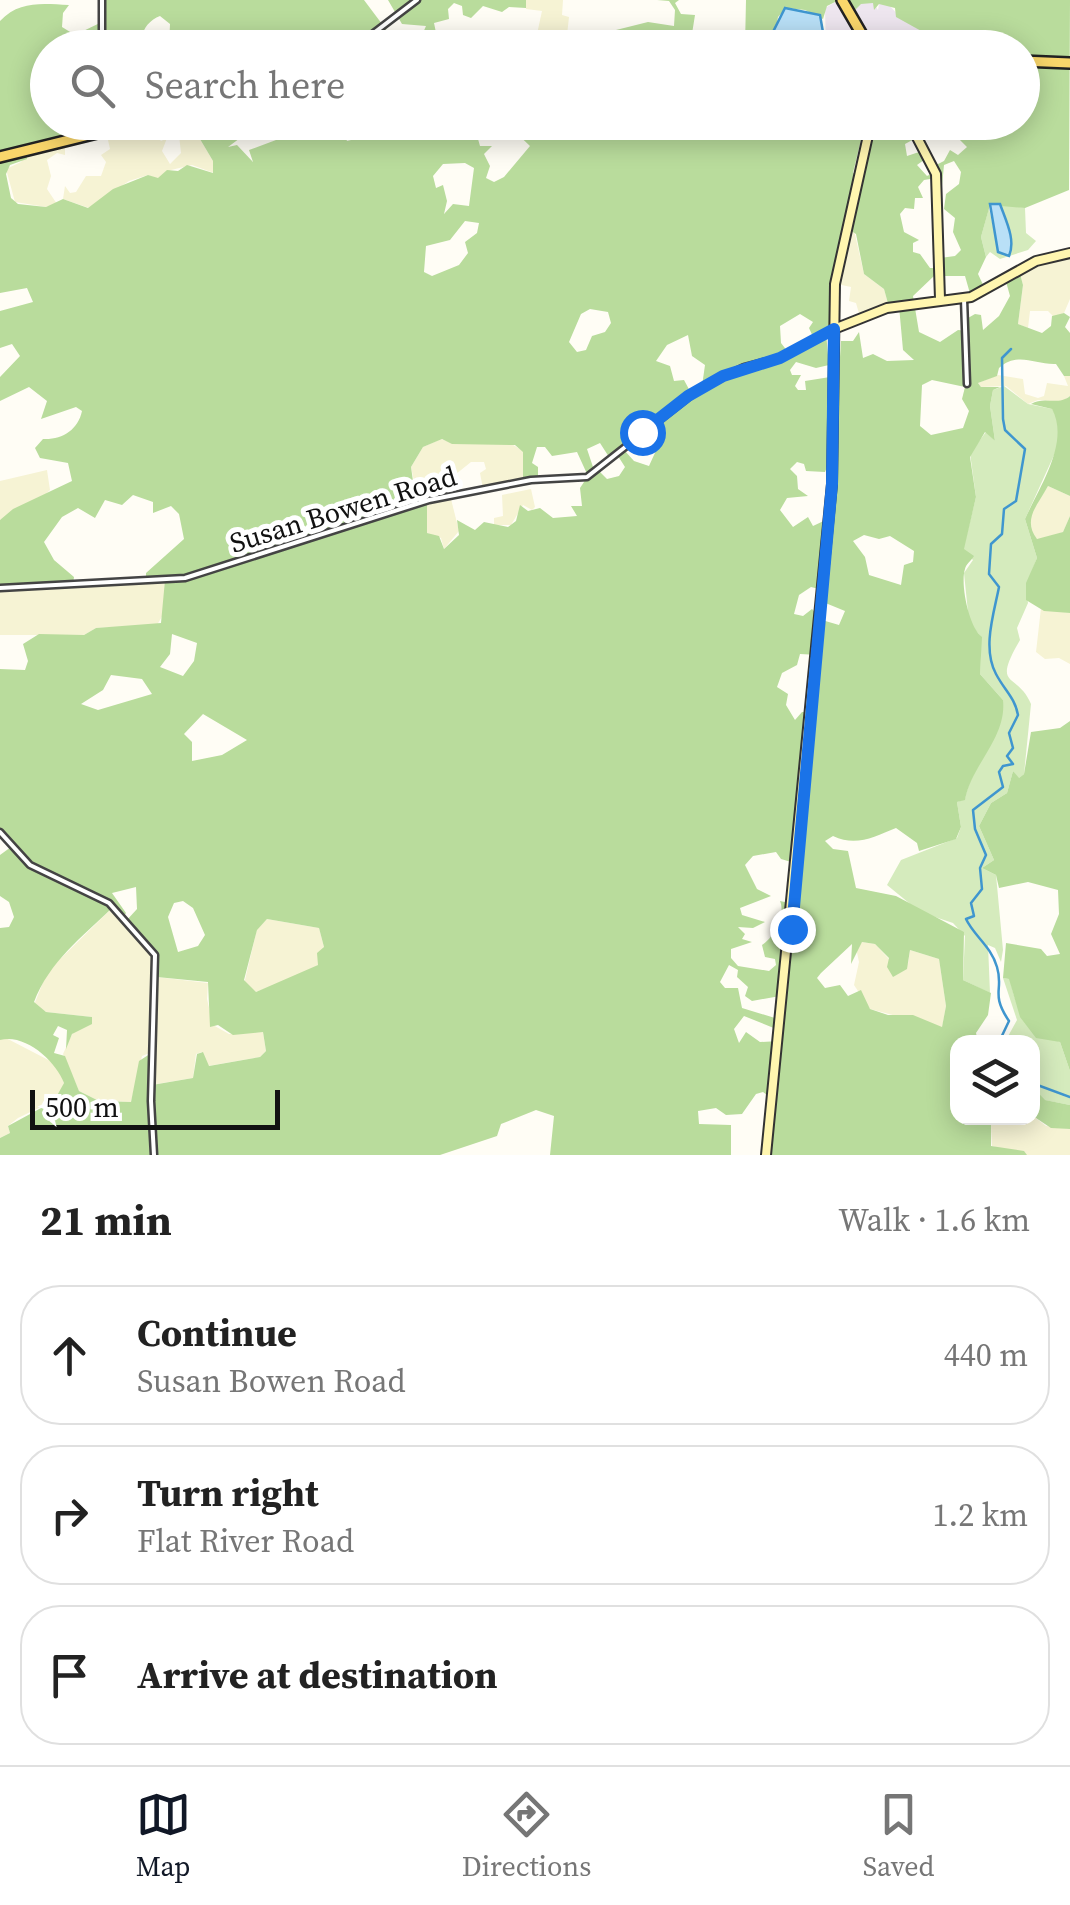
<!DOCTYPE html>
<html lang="en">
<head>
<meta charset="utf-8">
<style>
  :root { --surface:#fff; --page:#f6f6f6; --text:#222; --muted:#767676; --line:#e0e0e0; --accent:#111827 }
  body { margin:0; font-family:"Source Serif 4",serif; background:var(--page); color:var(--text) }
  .controls { position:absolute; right:30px; bottom:30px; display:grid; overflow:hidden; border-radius:20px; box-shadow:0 5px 25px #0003 }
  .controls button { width:90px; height:90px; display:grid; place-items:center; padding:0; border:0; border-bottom:2px solid var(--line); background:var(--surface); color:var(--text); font:50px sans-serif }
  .scale { position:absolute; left:30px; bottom:25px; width:250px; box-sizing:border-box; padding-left:10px; border:5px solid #111; border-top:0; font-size:28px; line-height:35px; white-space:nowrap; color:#111; -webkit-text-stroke:8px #fff; paint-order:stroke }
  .stop { position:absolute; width:30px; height:30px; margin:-22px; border:8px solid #1a73e8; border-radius:50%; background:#fff }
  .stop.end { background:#1a73e8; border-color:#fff; box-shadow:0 2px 10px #0008 }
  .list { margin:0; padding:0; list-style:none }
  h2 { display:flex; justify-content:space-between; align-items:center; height:130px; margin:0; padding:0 40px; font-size:42px }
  h2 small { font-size:32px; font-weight:400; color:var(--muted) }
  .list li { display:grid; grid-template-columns:65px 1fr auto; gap:30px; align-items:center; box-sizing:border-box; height:140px; margin:0 20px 20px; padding:0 20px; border:2px solid var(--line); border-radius:40px }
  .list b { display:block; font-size:38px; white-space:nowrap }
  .list p { margin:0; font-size:32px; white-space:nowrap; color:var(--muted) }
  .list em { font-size:32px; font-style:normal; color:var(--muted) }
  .icon { flex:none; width:55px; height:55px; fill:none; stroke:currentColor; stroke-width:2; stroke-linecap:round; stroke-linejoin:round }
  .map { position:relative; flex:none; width:1070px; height:1155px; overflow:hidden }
  .search { position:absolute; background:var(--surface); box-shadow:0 5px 25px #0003; left:30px; right:30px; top:30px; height:110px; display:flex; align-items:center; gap:25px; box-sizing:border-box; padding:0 35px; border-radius:55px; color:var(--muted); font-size:38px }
  .sheet { height:610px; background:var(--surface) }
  nav { display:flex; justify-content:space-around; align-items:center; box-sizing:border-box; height:140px; border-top:2px solid var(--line); background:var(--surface); font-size:28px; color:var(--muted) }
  nav a { display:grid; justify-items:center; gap:5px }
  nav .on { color:var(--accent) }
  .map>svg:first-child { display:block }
  .industrial { fill:#eee6ef }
  .farmland { fill:#f6f3d4 }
  .green { fill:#d5ebbd }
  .forest { fill:#b9dc9c; fill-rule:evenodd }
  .water { fill:#b9e0f7; stroke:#3f96cf; stroke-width:2.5 }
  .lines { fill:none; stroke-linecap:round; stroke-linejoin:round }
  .stream { stroke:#3f96cf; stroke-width:2.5 }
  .street-casing { stroke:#444; stroke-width:9 }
  .secondary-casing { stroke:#333; stroke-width:12 }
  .primary-casing { stroke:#222; stroke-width:14 }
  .street { stroke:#fff; stroke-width:4 }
  .secondary { stroke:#fff6b0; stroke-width:8 }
  .primary { stroke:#f9d66b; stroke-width:9 }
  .route { stroke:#1a73e8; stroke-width:12 }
  .labels { text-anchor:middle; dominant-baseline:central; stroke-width:10; stroke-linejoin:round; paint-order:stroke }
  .street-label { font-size:28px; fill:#111; stroke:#fff }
</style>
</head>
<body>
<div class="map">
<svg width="1070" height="1155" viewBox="0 0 1070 1155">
  <rect width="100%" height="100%" fill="#fffdf5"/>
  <path class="industrial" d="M839 0 874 3 878 10 879 4 887 3 902 19 923 32 929 48 826 47 825 8Z"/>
  <path class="farmland" d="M526 0H563L562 15 569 17 567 35 537 34 542 11 526 9Z
    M146 123 161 141 167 138 162 151 170 164 181 153 179 135 197 134 213 161 214 173 192 165 171 170 158 179 148 175 129 181 89 208 63 199 65 186 70 193 76 192 86 176H101L106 162 101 155 110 149 106 131Z
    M65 140V155L57 153 47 160 51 176 47 189 57 204 46 207 15 202 6 169 21 162 26 150Z
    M846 228 854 230 864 274 884 289 889 307 860 317 856 303 849 301 851 287 837 284Z
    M1070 253V299L1064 313 1054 317 1048 311H1030L1028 328 1018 324 1023 285 1019 270Z
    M998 375 1023 379 1025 394 1038 398 1044 396 1047 383 1068 386 1064 376H1070V396L1062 402 1038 400 1028 404 1006 386 981 387 978 383Z
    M441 439 456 444 510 443 523 451 525 465 523 481 483 489 480 473 486 469 484 462H471L456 474 453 464H443L440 496 450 495 459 531 444 549 441 538 427 533 425 487 414 481 411 467 423 447Z
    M47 470 50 490 46 494 0 520V481Z
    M1048 486 1070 496V516L1063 532 1042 540 1034 538 1029 526 1031 513Z
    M531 489 535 507 532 510 523 505 511 525H494V518L503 516 502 495Z
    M165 579 164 613 157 625 96 628 84 635H0V588Z
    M1041 608 1070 613V664L1059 658 1045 659 1036 652Z
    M112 908 153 951 157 977 208 983 207 999 213 1025 229 1034 263 1032 266 1051 260 1057 208 1066 202 1052 196 1054 193 1078 151 1085 152 1052 142 1056 131 1102 99 1101 79 1091 63 1054 72 1034 92 1017 46 1012 34 1005 47 972Z
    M267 919 319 928 324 947 318 965 306 973 256 992 244 984 257 929Z
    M862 942 875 944 889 959 908 964 910 950 939 959 946 1006 942 1028 870 1009 854 985 859 962 856 948Z
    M4 1037 58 1065 64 1083 57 1099 18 1118 8 1126 10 1133 0 1138V1040Z
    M1033 1116 1046 1126 1070 1129V1155H1027L992 1146 991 1124 996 1118Z"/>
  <path class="green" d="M1000 204 1025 208 1026 233 1036 241 1028 250 1000 259 990 252 986 257 981 237 989 208 997 246 1012 249Z
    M1004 386 1028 404 1052 409 1062 425 1060 442 1025 519 1037 558 1026 586 1028 603 1017 628 1020 640C991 690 1017 671 1031 704L1024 774 1018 779 1013 771 1007 793 991 803 979 826 994 860 982 868 996 875 1003 950 1001 962 995 948 988 945 990 993 963 980 965 936 953 923 920 912 887 885 901 860 957 838 961 827 957 802 965 799C971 764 1004 739 1003 700L980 674 981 637 969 622 964 573 973 560 963 550 976 497 970 453 986 432 995 441 990 406 993 390Z
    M1003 978 1010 979C1017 1014 1027 1028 1060 1042L1070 1071V1105L1044 1100 1033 1086 1032 1042 1019 1037 1006 1040 1017 1020Z"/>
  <path class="forest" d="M103 0H364L388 32 391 47 206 48 198 42 190 47H169L170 24 160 16C147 21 137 35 146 47L48 48V122L139 123 26 151 27 159 10 165 6 174 11 198 18 204 46 207 63 199 88 208 113 189 148 175 158 178 167 170 178 171 187 165 213 173V161L197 134 179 135 174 126 167 138 157 140 146 122 212 123 218 136 236 123 255 127 228 147 237 145 253 162 249 150 276 140 283 129 312 131 309 123H326L328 127 347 123 342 128 347 141 367 136 378 122 384 127 390 122 865 123 853 173 862 175 876 123H906L916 138 905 144 907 156 925 150 928 157 917 165 927 176 935 172 934 166 944 161 950 150 958 155 967 147 958 138 945 139 942 123 1022 122V48L929 47 923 32 896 17 895 8 879 4 874 10 873 3 861 4 852 13 842 0H1070L1069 190 1025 208 990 205 981 237 986 257 978 274 985 289 971 297 965 276H934L913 296 919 332 940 342 958 330 968 331V318L975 314 981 315 983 330 999 316 1010 296 1005 278 1019 270 1023 285 1018 324 1042 333 1051 326 1052 316 1064 313 1070 317 1065 327 1070 333V376H1064L1056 364C1035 365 1018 351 999 368L997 376 978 383 981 387H1000L993 390 990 406 995 441 985 432 970 457 976 497 964 549 974 556C971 561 966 564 965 569 960 584 969 628 982 637L980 674 1003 700C1007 738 971 765 965 800L957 802 961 827 956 839 919 851 917 843 896 828C874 837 856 847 833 836L825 841 833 849 848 851 856 888 896 896 964 932 963 980 991 993 988 1015 976 1033 978 1042H958V1118H996L991 1124V1146L1024 1151 1027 1155H767L772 1099 763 1092 756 1094 742 1114 726 1115 716 1108 698 1111 699 1124 731 1125V1155H550L554 1116 536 1110 501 1124 497 1136 440 1155H0V1138L10 1133 8 1126 54 1101 64 1083C56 1061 25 1033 0 1040V928L9 927 14 917 9 902 0 896V855L11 847 0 832V669L25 670 28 661 23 644 39 634 84 635 96 628 161 623 165 580H146V573L184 539 179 514 171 506 153 513V502L133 495 122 505 105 500 95 518 78 508 62 517 44 542 54 560 74 577 73 584 0 588V520L13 509 72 481 68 463 40 458 35 448 43 439C62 440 78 430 82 411L76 407 41 419 47 401 29 387 0 401V377L20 356 12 344 0 348V311L33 302 27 288 0 293V21C20 0 43 4 69 5L63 13 62 27 75 35 104 21ZM488 126 510 127 530 146 504 177 494 182 486 178 490 166 484 154 492 146H480L476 132ZM954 161 961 172 959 184 946 194 944 209 955 218 953 232 961 250 955 256 940 258 939 268H930L920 254 913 252V243L919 240 904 232 900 214 905 208 914 209 915 198H923L918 187 924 180 936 178 942 186 944 165ZM465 163 474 168 469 206 453 204 444 214 447 201 443 185 436 188 433 176 443 164ZM465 221 479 223 477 233 465 242 468 253 459 265 432 276 424 272 426 246 450 240ZM847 228 856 234 864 274 884 289 889 307 899 306 903 350 914 360 887 361 873 354 863 358 859 332 853 341H841L830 518 813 526 808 517 793 527 780 510 787 498 808 496 798 489 797 476 790 469 797 462 804 464 806 471 825 472C837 447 831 408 830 377L805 381 806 390H798L795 386 801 375H792L790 370 796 362 816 368 829 365 826 333 835 328 839 258ZM590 309 608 312 611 323 605 332 592 336 586 350 577 352 569 342 581 314ZM800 314 813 322 809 328 814 339 788 352 781 343 780 326ZM688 335 692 356 705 365 702 386 691 393 684 380 674 381 670 366 656 361 667 345ZM932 380 965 387 962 399 969 411 963 428 931 435 920 426 922 385ZM635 436 644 444 652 439 659 444 649 466 634 461 625 451 618 456 625 467 619 476 607 479 599 471 595 473 587 449 600 443 609 457ZM442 439 452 444 515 445 523 452V481L538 479V467L532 463 537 447H545L552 456 577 452 588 476 580 488 582 506H571L577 516 553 518 540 508 528 511 520 505 516 521 508 527 484 522 475 530 457 520 459 535 444 549 439 536 427 533V489L413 481 411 467 423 447ZM864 535 879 539 890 536 914 551 913 562 904 565 901 585 869 575 865 557 853 541ZM811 587 823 590V602L845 611 839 625 822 620 812 609 803 616 794 614 799 595ZM172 634 197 643 194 661 183 676 160 667 170 654ZM800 654 818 655 812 712H802L795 720 786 705 788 694 777 687 782 673 797 665ZM111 675 142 679 152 694 98 710 81 704 103 690ZM203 714 247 740 222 755 192 761V742L184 734ZM776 852 781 859 798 864 794 904 780 901C786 915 774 937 762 945L765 957 775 959 776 965 769 971 738 966 731 958V949L752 942 742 939 745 934 738 927 753 928 765 922 742 915 740 908 771 896 757 889 745 865 753 856ZM136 887 137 909 126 921 153 951 157 977 208 982 210 1027 218 1025 233 1035 263 1032 266 1051 260 1057 209 1066 203 1052 197 1054 193 1078 152 1085 153 1052 139 1061 131 1102 99 1101 79 1091 65 1056 54 1053 59 1038 53 1035 58 1026 67 1030 66 1049 72 1034 92 1024V1017L46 1012 34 1002C49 962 83 936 112 908L123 918 126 913 112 893ZM183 901 193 908 205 935 198 946 178 952 168 917 174 903ZM267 919 319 928 324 947 317 953 318 965 256 992 244 980 257 930ZM862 942 875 944 889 958 887 967 893 977 907 969 910 950 939 959 946 1006 942 1027 913 1015H888L870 1009 861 990 848 996 840 985 825 988 817 978 821 973 852 944 851 964ZM729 965 738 970 737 977 748 987 745 996 752 1001 780 996 783 1015 775 1018 742 1008 738 988H725L720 982ZM744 1016 781 1031 779 1041 760 1042 746 1032 739 1043 734 1029Z
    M388 0H526V8L509 7 502 12 483 6 471 18 463 15 462 6 454 3 448 9 449 19 434 23 439 47 400 48 419 42 426 26 402 24Z
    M657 0H679L675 3 681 14 695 15 691 40 615 37 616 30 648 22 674 26 675 10 669 1Z
    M746 0H839L827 6 823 19 805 10 786 8 778 17 775 33C786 45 810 47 824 38L826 47 756 48 745 46Z
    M1070 396V496L1048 486C1038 505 1022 519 1037 539L1063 532 1070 516V613L1044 611 1026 600V583L1037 558 1025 519C1040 486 1070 442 1052 409L1031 404C1044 396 1058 406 1070 396Z
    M1070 721V1071L1060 1042 1036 1038 1020 1017 1009 979 1003 978 1006 943 1041 949 1047 956 1060 954 1051 934 1059 914 1058 890 1028 882 999 888 996 875 982 868 994 860 979 826 991 803 1007 793 1013 771 1019 778 1024 774 1031 732 1060 728Z
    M1032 1086 1045 1100 1070 1105V1129L1051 1128 1033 1116Z"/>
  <path class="water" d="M785 8 820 15 824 38 807 44 782 41 774 30Z
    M990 204H1000C1006 221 1016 240 1009 256L998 252Z"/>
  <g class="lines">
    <path class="stream" d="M999 1042 1009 1021C990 993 1004 990 997 967 991 946 974 936 966 919L974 916 971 903 982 889 980 868 986 855 975 829 973 810 1003 787 999 772 1003 766 1013 764 1007 756 1013 748 1009 733 1018 715C1015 698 1005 691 996 674 982 648 994 613 999 587L989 574 991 544 1002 534 1004 509 1016 501 1025 449 1005 430 1003 419 1002 358 1011 349
      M1032 1083 1070 1097"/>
    <defs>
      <path id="street" d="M94 48 102 36V0
        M354 48 417 0
        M70 122 76 138
        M74 122 75 135
        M964 299 967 384
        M0 588 185 578 429 500 531 480 587 477 699 389 744 367 780 358 834 329
        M0 832 30 865 109 903 155 955 151 1101 154 1155"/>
      <path id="secondary" d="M909 122 936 174 940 299
        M834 329 887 308 971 297 1036 261 1070 253
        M766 1155 832 484 835 284 871 122"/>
      <path id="primary" d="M842 0 868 45
        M450 48 540 38 753 48
        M1022 61 1070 63
        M0 157 142 122"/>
    </defs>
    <use href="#street" class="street-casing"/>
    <use href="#secondary" class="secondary-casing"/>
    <use href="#primary" class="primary-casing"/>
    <use href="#street" class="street"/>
    <use href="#secondary" class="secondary"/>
    <use href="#primary" class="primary"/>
  </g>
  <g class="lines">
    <path class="route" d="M642 432 688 396 723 376 780 358 834 329 832 484 792 929"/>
  </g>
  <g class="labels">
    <g class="street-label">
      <text transform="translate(343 509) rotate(-17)">Susan Bowen Road</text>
    </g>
  </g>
</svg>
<div class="controls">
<button><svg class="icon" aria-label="layers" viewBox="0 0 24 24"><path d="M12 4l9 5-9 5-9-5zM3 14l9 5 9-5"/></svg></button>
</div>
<div class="scale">500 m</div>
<div class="stop" style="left:642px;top:432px"></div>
<div class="stop end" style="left:792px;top:929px"></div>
<div class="search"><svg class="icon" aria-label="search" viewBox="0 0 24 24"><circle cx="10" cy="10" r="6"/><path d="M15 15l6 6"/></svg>Search here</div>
</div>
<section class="sheet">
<h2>21 min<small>Walk · 1.6 km</small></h2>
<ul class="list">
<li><svg class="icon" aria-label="ahead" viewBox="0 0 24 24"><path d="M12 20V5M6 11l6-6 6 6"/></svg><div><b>Continue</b><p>Susan Bowen Road</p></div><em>440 m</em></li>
<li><svg class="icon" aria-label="right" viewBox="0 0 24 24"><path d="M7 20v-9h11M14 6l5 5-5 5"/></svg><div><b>Turn right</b><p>Flat River Road</p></div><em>1.2 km</em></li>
<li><svg class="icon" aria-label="arrive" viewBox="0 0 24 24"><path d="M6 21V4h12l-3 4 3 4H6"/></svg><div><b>Arrive at destination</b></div></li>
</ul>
</section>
<nav>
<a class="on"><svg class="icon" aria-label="map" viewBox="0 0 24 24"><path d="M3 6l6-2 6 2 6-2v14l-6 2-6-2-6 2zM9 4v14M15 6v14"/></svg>Map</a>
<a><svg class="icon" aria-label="directions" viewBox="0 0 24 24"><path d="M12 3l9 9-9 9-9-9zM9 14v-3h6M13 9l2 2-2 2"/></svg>Directions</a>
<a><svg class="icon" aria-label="saved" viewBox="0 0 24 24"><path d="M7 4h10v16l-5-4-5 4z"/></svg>Saved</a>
</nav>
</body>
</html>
